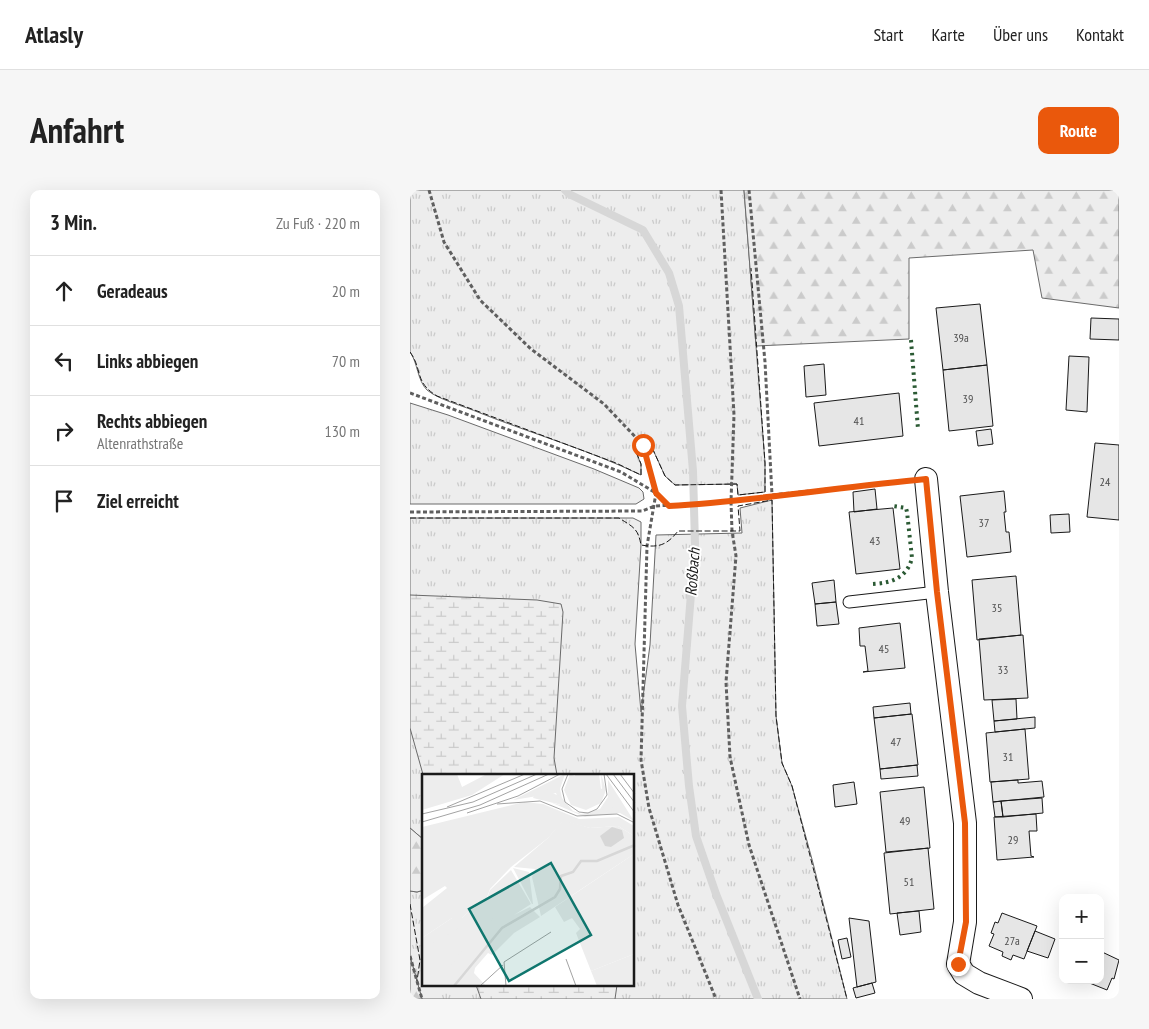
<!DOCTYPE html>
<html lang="de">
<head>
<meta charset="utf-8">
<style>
  :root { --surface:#fff; --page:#f6f6f6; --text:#222; --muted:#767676; --line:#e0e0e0; --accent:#ea580c }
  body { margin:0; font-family:"PT Sans Narrow",sans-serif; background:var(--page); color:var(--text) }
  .controls { position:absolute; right:15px; bottom:15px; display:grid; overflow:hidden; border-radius:10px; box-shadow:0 5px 20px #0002 }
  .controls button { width:45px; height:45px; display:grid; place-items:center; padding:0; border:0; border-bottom:1px solid var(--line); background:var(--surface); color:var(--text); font:25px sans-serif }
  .stop { position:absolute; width:15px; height:15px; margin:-11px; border:4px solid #ea580c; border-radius:50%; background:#fff }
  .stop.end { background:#ea580c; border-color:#fff; box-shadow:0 1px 5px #0008 }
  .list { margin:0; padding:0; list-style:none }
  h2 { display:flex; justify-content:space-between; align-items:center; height:65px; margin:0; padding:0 20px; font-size:21px }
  h2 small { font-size:16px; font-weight:400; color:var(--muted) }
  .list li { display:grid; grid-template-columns:32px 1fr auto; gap:15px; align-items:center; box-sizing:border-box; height:70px; padding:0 20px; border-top:1px solid var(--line) }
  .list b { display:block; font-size:19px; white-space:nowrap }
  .list p { margin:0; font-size:16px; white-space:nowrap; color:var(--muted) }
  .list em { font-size:16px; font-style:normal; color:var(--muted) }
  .icon { flex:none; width:28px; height:28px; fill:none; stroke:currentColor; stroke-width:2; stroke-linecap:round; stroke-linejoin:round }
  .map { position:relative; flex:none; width:709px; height:809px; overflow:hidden; border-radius:10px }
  header { display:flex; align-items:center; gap:30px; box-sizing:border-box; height:70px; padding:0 25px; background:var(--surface); border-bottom:1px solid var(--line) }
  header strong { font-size:24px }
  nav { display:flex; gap:28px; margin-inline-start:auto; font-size:18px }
  .intro { display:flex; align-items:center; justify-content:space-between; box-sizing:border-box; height:120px; padding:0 30px }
  h1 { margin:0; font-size:35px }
  .button { padding:12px 22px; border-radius:10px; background:var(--accent); color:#fff; font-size:18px; font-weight:700 }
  main { display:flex; gap:30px; padding:0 30px }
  aside { flex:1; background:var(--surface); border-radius:10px; box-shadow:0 5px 20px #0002 }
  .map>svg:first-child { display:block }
  .grass { fill:url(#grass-tufts); stroke:#6a6a6a }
  .forest { fill:url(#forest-firs); stroke:#6a6a6a }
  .wetland { fill:url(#wetland-marsh); stroke:#6a6a6a }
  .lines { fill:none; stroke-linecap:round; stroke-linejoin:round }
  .stream { stroke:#d7d7d7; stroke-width:8 }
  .building { fill:#e6e6e6; stroke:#1a1a1a }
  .lane-casing { stroke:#1a1a1a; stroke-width:13 }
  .street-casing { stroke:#1a1a1a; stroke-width:24 }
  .path { stroke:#5f5f5f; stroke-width:3; stroke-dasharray:4 2.5; stroke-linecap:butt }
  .lane { stroke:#fff; stroke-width:11 }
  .street { stroke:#fff; stroke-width:22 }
  .hedge { stroke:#2b5a34; stroke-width:4; stroke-dasharray:2.5 4; stroke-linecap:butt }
  .fence { stroke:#1a1a1a; stroke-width:1; stroke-dasharray:6 2.5; stroke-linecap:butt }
  .route { stroke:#ea580c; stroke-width:6 }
  .labels { text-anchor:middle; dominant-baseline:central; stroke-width:4; stroke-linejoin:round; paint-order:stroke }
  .number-label { font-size:12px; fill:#4d4d4d }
  .water-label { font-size:16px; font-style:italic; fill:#1a1a1a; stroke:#fff }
  .inset-river { fill:none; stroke:#d7d7d7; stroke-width:2.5 }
  .inset-road { fill:none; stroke:#a3a3a3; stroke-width:1 }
  .view { fill:#0f766e; fill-opacity:0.15; stroke:#0f766e; stroke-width:2.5 }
  .inset-edge { fill:none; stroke:#1a1a1a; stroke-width:2.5 }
</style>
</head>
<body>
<header>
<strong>Atlasly</strong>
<nav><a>Start</a><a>Karte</a><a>Über uns</a><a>Kontakt</a></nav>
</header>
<div class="intro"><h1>Anfahrt</h1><a class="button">Route</a></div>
<main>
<aside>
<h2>3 Min.<small>Zu Fuß · 220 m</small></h2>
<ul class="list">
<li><svg class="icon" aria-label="ahead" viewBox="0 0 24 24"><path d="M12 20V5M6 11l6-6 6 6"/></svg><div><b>Geradeaus</b></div><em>20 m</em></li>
<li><svg class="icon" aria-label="left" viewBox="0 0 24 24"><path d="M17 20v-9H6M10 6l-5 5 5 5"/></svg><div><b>Links abbiegen</b></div><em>70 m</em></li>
<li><svg class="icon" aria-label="right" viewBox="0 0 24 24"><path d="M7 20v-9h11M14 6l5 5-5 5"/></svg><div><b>Rechts abbiegen</b><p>Altenrathstraße</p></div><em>130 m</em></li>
<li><svg class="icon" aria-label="arrive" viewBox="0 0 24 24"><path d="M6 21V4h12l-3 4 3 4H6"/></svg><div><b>Ziel erreicht</b></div></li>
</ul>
</aside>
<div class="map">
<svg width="709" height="809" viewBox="0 0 709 809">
  <defs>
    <pattern id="grass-tufts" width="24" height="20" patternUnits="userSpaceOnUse" patternTransform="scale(1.25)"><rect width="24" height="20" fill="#ededed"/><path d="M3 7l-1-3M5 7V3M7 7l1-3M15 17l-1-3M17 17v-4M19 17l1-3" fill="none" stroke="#cbcbcb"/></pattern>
    <pattern id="forest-firs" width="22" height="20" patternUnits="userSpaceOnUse" patternTransform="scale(1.25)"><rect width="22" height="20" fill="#ededed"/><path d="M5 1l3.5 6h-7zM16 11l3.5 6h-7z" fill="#cbcbcb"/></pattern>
    <pattern id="wetland-marsh" width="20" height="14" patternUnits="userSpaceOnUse" patternTransform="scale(1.25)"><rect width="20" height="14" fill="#ededed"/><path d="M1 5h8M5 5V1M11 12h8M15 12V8" fill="none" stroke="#cbcbcb"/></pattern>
  </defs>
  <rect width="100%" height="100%" fill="#fff"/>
  <path class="grass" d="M0 0H334L355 273V302L328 305 327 294 265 295 255 286 239 251 225 260 231 274V285C179 260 123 244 70 223 54 216 29 210 17 200 7 190 8 173 0 162Z
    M0 213 38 225 184 279 229 298 233 302 234 309 226 314H0Z
    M362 310 366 526 372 573 382 596 403 673 437 809H12L0 766V701L7 702 14 700V795H224V585H14V650L0 638V328H223L231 332V355L225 454 231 522 240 455 246 345 332 343 330 318Z"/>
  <path class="forest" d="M334 0H709V118L632 108 623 60 499 68V149L346 156Z
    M0 638 14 650V700L7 702 0 701Z
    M0 766 12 809H0Z"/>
  <path class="wetland" d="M0 405 127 410 151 414 153 422 144 568 147 585H14V588L0 538Z
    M66 795H207L205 809H71Z"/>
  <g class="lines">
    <path class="stream" d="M155 0 159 4 233 40 259 83 269 116 283 281 285 354 272 516 279 596 286 646 306 704 348 809"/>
  </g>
  <path class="building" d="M570 114 577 175 533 180 526 118Z
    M681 128 709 129V150L680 149Z
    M659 166 679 167 677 222 656 220Z
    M414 174 416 205 396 207 394 176Z
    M577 175 583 236 539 241 533 180Z
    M489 203 493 246 409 256 404 213Z
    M581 239 583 254 568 256 566 241Z
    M685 253 709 255V330L677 327Z
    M465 299 467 319 444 322 443 302Z
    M594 301 596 322H594L596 342H599L601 362 557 367 550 306Z
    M483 318 490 379 446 384 439 322Z
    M659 324 660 342 641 343 640 325Z
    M606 386 611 445 567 450 562 390Z
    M424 390 426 412 405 414 402 393Z
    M426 412 429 434 407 436 405 414Z
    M490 433 495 478 453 482 458 481 455 456H450L449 438Z
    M613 445 618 508 574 510 569 449Z
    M606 509 607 529 584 531 582 510Z
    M500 513 501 524 464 528 463 517Z
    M502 524 508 575 470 579 464 528Z
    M625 527V538L585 542 584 531Z
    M615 539 619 589 580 592 576 543Z
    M507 575 508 586 471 589 470 579Z
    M608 590V593L632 591 634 607 583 612 581 592Z
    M444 592 447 614 425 617 423 595Z
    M514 597 520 658 476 662 470 602Z
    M632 608 633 623 593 627 591 611Z
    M591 611 593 627H585L583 612Z
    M626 624 627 641H619L621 666 624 667 587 670 584 627Z
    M518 658 524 719 480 724 474 663Z
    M509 721 511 742 490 745 487 723Z
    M592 723 627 736 614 769 603 765 601 770 592 766 593 762 579 756 584 744 581 743 585 732 588 733Z
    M439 728 459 731 466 792 447 797Z
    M625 741 645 749 638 768 617 761Z
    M437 748 441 767 432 769 428 750Z
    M690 761 709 770 704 789 702 788 697 800 672 790H690Z
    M462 793 465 803 446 808 443 798Z"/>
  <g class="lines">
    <defs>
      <path id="lane" d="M439 412 527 402"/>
      <path id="street" d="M516 289 527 402 555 633V732L548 774 554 784 569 793 611 809"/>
    </defs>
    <use href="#lane" class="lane-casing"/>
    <use href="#street" class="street-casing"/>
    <path class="path" d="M19 0 34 52 70 110 121 159 194 214 233 255 246 303 237 356 231 570 239 618 268 715 306 809
      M311 0 324 225 321 312 322 341 326 366 316 492 320 567 339 655 390 809
      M339 0 355 172 362 305
      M0 203 211 282 246 303 258 315
      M0 322 232 321 245 316 321 312 362 305 493 291
      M0 766 12 809"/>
    <use href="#lane" class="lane"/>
    <use href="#street" class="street"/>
    <path class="hedge" d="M501 150 508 239
      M463 394C481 393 497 388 502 368L497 322 496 318 483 316"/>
    <path class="fence" d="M0 162C13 180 4 192 27 206L206 273 231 285V274L225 259 239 251 255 286 265 295 327 294 328 305 355 302V273L341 78
      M0 328H209C223 337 228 338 231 355 249 358 257 355 268 341H330L328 316 362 310 366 526 372 573 382 596 437 809
      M0 714 10 770 7 791"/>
  </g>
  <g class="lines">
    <path class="route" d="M233 255 246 303 259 316C345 311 430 297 516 289L527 402 555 633 556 732 548 774"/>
  </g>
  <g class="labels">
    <g class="number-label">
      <text x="551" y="147">39a</text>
      <text x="558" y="208">39</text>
      <text x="449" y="230">41</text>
      <text x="695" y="291">24</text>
      <text x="574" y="332">37</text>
      <text x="465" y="350">43</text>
      <text x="587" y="417">35</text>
      <text x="474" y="458">45</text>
      <text x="593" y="479">33</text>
      <text x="486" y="551">47</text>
      <text x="598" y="566">31</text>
      <text x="495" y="630">49</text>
      <text x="603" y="649">29</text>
      <text x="499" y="691">51</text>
      <text x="602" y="750">27a</text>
    </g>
    <g class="water-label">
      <text transform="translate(282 382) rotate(-86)">Roßbach</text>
    </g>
  </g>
  <g transform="translate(12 584)">
    <rect width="212" height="212" fill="#fff"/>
    <path d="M143 0 138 15 140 24 151 37 159 40 178 35 186 23V6L212 47 198 39 163 43 128 28 138 31 134 19 91 26ZM148 0 180 15 179 0 184 16 179 29 164 36 149 31 142 16ZM141 46 168 54 196 52 212 62V80L119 142 110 103 113 95 92 93 126 64ZM91 94 107 98 111 130H110ZM89 96 109 130 92 141 108 133 118 143 92 159 70 181 66 179 53 194 52 199 64 212H0V164L30 144H40L57 127H64L68 116Z" fill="#ededed"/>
    <path d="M0 0H35L40 13 65 0H83L50 21 0 36ZM154 0H177L180 23 173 29 158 31 150 27 147 11ZM124 15 140 24V31L111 24 114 18ZM191 18 193 32 177 39 185 30ZM102 28 121 30 157 45 197 43 212 52V62L196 52 168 54 141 47 126 64 89 93 68 115 63 129 57 127 40 144H30L0 164V134L25 114 23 112 0 126V53ZM212 80V180L169 197 154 159 158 155 150 144 142 148 133 133Z" fill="#ededed"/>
    <path d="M87 106 96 128 80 136 60 155H54L48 145ZM37 154 47 167 22 201 12 209 0 195V175Z" fill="#ededed"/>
    <path d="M212 180V212H175L169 197Z" fill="#ededed"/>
    <path d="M190 53 200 56 202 64 189 73 183 72 178 62Z" fill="#d7d7d7"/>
    <path class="inset-river" d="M32 212 80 154 133 123 138 115 139 102 151 98 159 87H175L213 71"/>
    <path class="inset-road" d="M146 0 140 15 143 28 157 38 166 39 175 35 185 21 182 0M184 0 213 39M191 0 213 29M198 0 213 20M75 30 118 27 155 42 195 40 213 49M25 33 103 0M45 39 96 22 138 0M0 40 51 28 115 0M0 48 58 31 127 0M144 185 154 212M58 212 81 191M84 212 82 188 129 158"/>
    <path class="view" d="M129 89 169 161 87 207 47 135Z"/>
    <rect width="212" height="212" class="inset-edge"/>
  </g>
</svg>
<div class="controls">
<button>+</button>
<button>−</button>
</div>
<div class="stop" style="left:233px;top:255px"></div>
<div class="stop end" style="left:548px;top:774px"></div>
</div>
</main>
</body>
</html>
